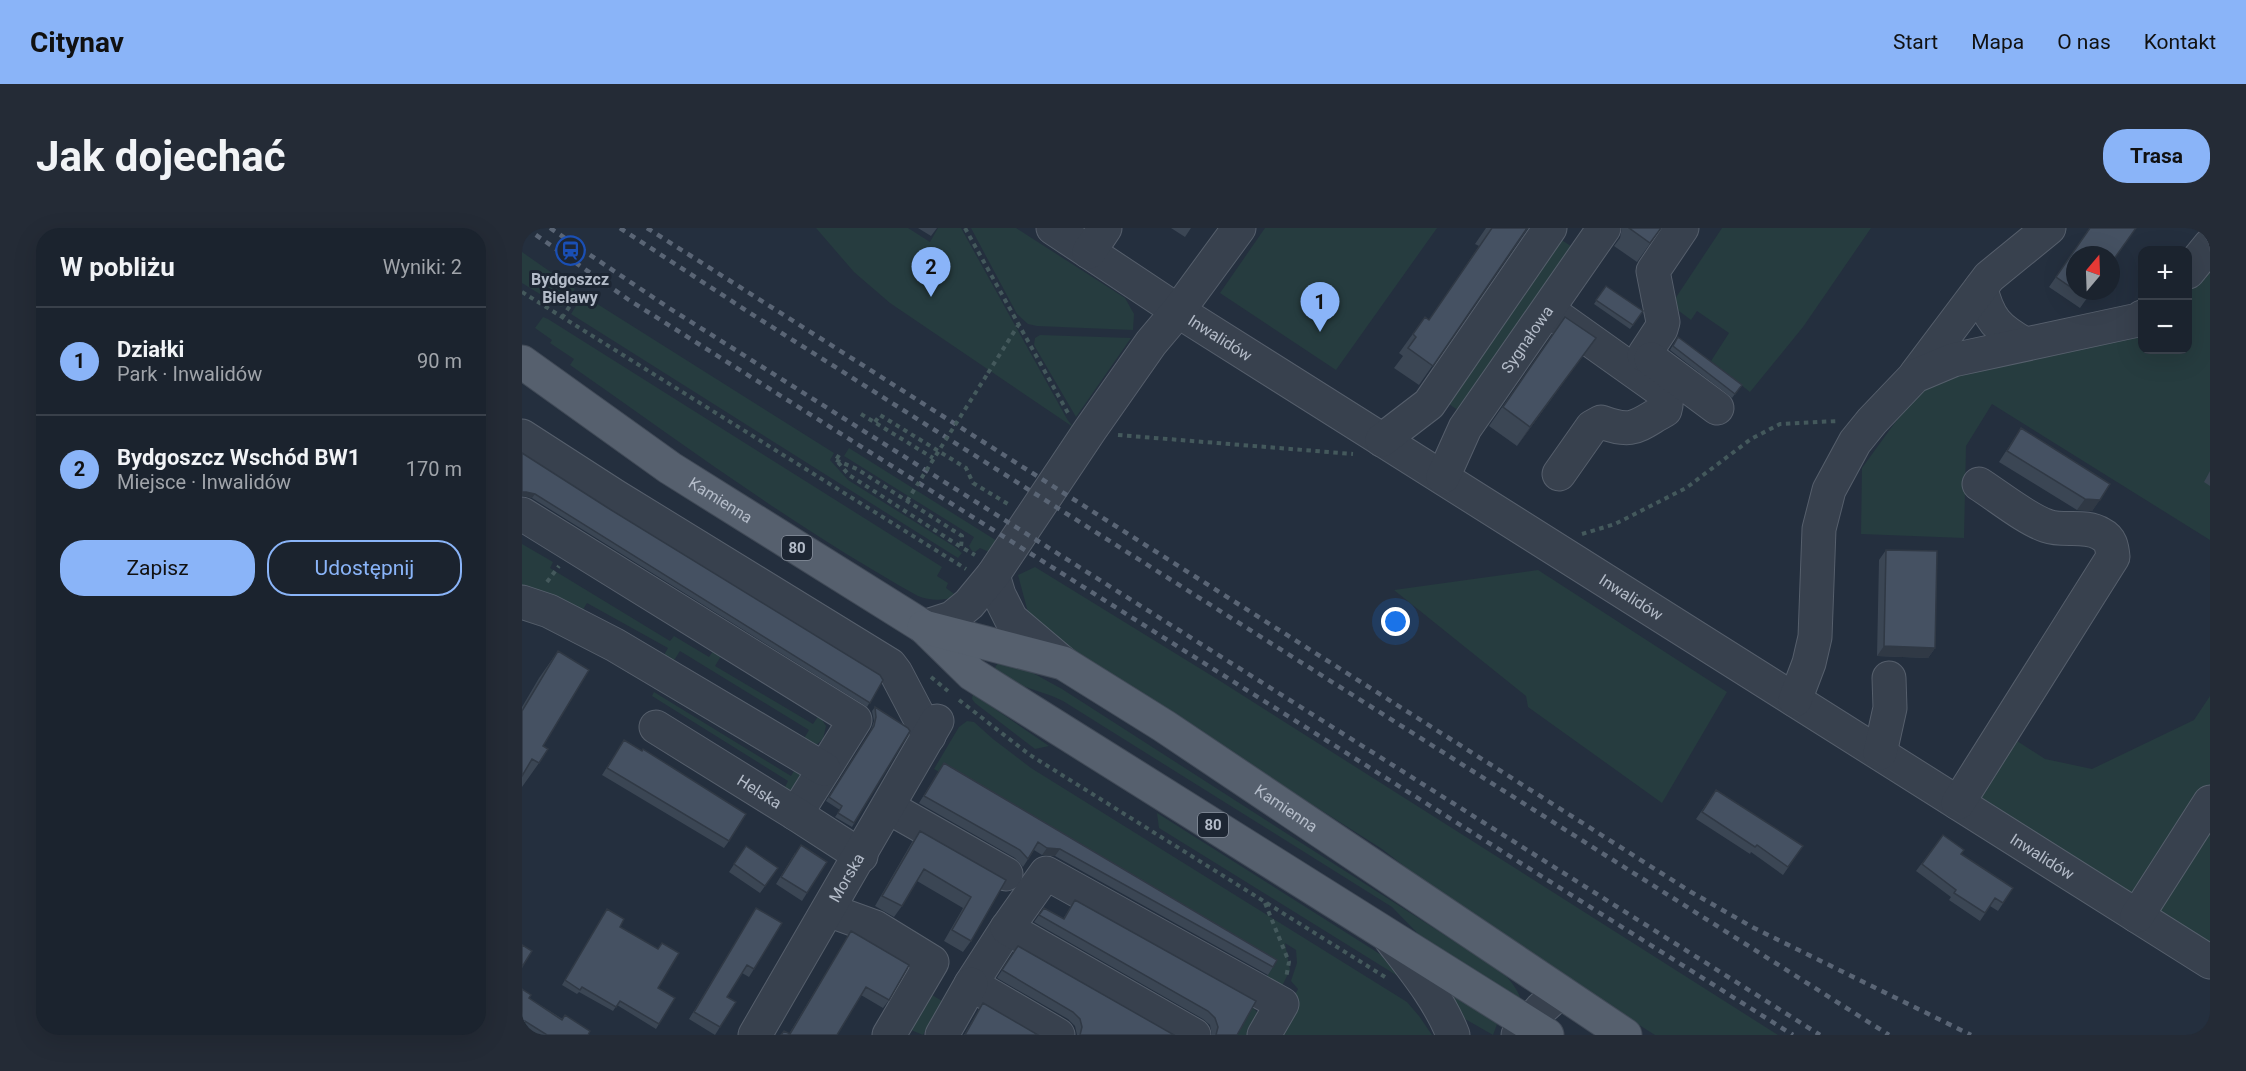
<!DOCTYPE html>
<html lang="pl">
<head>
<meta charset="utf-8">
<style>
  :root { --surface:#1b232e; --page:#242b36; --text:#f1f3f6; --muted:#a0a4aa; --line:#39404a; --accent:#8ab4f8 }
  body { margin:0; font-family:Roboto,sans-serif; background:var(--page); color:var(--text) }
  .controls { position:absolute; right:18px; top:18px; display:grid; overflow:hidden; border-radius:12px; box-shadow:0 6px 24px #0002 }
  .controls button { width:54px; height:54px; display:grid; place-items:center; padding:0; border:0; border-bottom:2px solid var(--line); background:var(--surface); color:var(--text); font:30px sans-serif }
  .compass { position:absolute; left:1544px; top:18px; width:54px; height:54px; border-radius:50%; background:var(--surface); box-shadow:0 6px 24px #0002; rotate:19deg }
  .you { position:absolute; left:874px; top:394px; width:21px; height:21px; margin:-15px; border:4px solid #fff; border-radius:50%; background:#1a73e8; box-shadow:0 0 0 9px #1a73e833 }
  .badge { display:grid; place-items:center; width:39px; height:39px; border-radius:50%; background:var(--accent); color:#111; font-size:20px; font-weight:700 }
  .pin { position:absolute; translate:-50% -50px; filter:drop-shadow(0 2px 3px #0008) }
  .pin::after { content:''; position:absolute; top:32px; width:21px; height:18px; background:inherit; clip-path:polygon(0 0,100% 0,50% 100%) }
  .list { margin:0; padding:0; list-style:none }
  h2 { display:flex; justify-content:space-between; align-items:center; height:78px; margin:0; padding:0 24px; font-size:26px }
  h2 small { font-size:20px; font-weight:400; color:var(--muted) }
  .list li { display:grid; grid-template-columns:39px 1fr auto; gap:18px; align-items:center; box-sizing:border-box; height:108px; padding:0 24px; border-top:2px solid var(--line) }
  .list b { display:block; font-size:22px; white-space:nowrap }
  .list p { margin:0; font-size:20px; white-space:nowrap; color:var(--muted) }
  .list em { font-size:20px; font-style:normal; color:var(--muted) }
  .actions { display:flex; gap:12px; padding:18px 24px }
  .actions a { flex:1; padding:14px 0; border:2px solid var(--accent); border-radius:24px; text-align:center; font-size:21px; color:var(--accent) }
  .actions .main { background:var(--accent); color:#111 }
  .map { position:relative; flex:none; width:1688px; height:807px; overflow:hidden; border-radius:24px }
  header { display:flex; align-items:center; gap:36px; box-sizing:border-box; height:84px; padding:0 30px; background:var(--accent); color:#111 }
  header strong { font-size:28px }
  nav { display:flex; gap:33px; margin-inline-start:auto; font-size:21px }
  .intro { display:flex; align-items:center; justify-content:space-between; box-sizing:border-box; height:144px; padding:0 36px }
  h1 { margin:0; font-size:42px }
  .button { padding:15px 27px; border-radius:24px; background:var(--accent); color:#111; font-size:21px; font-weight:700 }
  main { display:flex; gap:36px; padding:0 36px }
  aside { flex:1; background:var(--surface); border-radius:24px; box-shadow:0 6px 24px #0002 }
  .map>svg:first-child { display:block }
  .green { fill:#263c3f }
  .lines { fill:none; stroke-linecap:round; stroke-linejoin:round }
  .minor-casing { stroke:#565f6c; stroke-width:35 }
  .major-casing { stroke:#414a57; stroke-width:35 }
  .path { stroke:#44595c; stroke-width:4; stroke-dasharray:4.5 4.5; stroke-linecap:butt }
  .minor { stroke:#38414e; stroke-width:33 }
  .major { stroke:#56606e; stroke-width:33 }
  .rail { stroke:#5a6575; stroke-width:4.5; stroke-dasharray:6 6; stroke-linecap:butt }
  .path-bridge { stroke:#44595c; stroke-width:4; stroke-dasharray:4.5 4.5; stroke-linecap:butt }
  .wall { fill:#3b4654 }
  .shaded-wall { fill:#303945 }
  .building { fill:#455162; stroke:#303945; stroke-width:1.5 }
  .labels { text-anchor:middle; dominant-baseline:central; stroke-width:6; stroke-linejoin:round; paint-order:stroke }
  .shield { fill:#1d2633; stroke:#878f9c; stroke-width:1.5 }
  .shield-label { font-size:15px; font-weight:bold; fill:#b4bcc9 }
  .poi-label { font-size:16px; font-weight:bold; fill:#b4bcc9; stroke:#1d2633 }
  .street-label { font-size:16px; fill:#b4bcc9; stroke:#1d2633 }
</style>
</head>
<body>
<header>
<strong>Citynav</strong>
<nav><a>Start</a><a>Mapa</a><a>O nas</a><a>Kontakt</a></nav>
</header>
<div class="intro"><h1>Jak dojechać</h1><a class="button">Trasa</a></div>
<main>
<aside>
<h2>W pobliżu<small>Wyniki: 2</small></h2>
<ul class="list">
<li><span class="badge">1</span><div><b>Działki</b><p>Park · Inwalidów</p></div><em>90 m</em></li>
<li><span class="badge">2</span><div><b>Bydgoszcz Wschód BW1</b><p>Miejsce · Inwalidów</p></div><em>170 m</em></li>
</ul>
<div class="actions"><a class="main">Zapisz</a><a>Udostępnij</a></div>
</aside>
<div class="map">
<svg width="1688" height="807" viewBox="0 0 1688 807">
  <rect width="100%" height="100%" fill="#242f3e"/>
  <path class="green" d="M294 0H386L408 14 416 0H439L545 191 551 199 368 75 332 44Z
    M449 0H494L603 70 612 86 611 102 515 98 506 96 495 86Z
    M743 0H915L814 142 698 65Z
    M1200 0H1349L1281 99 1228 164 1189 133 1207 105 1175 83 1169 92 1149 77Z
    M1032 7 1058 24 943 187 918 170Z
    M0 24 53 61 43 77 39 79 0 55Z
    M1688 28V312L1470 176 1444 218 1442 310 1339 306 1340 240 1393 167 1429 150 1427 143 1620 101V122H1666V54Z
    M61 67 312 225 308 232 326 252 433 319 440 325 436 330 49 86Z
    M21 89 26 91 420 339 415 348 426 355 424 360 435 368C422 373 409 373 396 368 274 300 162 217 48 137L52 131 28 115 30 112 13 100Z
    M518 107 609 110 554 189 512 117 513 110Z
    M327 220 475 313 467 324 458 320 453 324 450 323 447 318 452 309 322 228Z
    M0 316 31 334 28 340 148 413 152 408 187 429 191 423 199 428 193 438 291 496 297 487 304 498 301 511 293 518 280 514 287 502 158 423 149 437 138 434 146 420 65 375 57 388 0 366Z
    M513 339 695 451 1256 807H1133L954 694 860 621 505 395 507 388 496 347Z
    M1016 342 1205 464 1140 575 1006 479 1004 468 872 362Z
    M480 428 540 461 974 740C988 750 995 760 1001 776L907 717 870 679 541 473 530 468 492 455 471 443Z
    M132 464 269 548 276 536 281 545 274 563 260 565 266 553 130 468Z
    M451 466 527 518 513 521 453 475 450 471Z
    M1688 468V715L1460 570 1458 566 1489 509 1523 531 1570 541 1672 492Z
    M445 493 452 494 471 511 509 540 885 774 897 788 910 807H752L776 761 769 753 775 735 774 722 763 715 768 742 760 758 741 756 749 740 412 541 437 499Z
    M635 585 850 721 865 731 895 760 637 600Z
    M916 754 977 791 971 807 931 784Z
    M410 767 420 773 401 807 389 802Z
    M730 779 740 789 737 807H714Z"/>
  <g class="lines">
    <defs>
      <g id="minor">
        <path id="s1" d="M531 0 656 83 1688 734"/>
        <path d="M567 24 583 0"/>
        <path d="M1666 44 1688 17"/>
        <path d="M1459 60C1466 91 1476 101 1503 116"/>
        <path d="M1026 82 1137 161C1144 168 1146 172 1143 182 1114 198 1112 206 1079 194L1070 199 1037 246"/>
        <path d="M1122 127 1139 101 1141 94 1131 43 1160 0"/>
        <path d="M1129 131 1195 180"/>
        <path d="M1394 146 1467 49 1527 0"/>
        <path d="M0 208 93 268 368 437 374 445 407 508"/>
        <path d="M860 212 907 176 1028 0"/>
        <path id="s2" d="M921 249 943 200 1082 0"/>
        <path d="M0 286 333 492 274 586"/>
        <path d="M471 347 477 367 489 391 541 435"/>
        <path d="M0 374 27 383 93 417 302 541"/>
        <path d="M402 399 430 390 447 376 471 347 568 202 629 115 656 83 717 0"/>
        <path d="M1273 472 1287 435 1293 409 1297 301 1307 262 1333 214 1350 193 1393 148 1431 132 1616 92 1620 89"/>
        <path id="s3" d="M134 499 274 586 339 628"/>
        <path d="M1358 525 1368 480 1367 450"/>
        <path d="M1436 575 1591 329C1590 319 1589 311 1579 306 1563 296 1542 304 1525 298 1504 291 1476 268 1457 256"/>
        <path d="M366 579 484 646"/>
        <path d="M306 682 353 699 410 734 367 807"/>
        <path d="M1615 688 1688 574"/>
        <path d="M485 700 449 756 536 807"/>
        <path d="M868 710C891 740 917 771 931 807"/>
        <path id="s4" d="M233 807 415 493"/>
        <path d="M420 807 449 756"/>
        <path d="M672 807 485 700 524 645 760 776 742 807"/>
        <path d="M996 807 1020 780 1038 764"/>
      </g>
      <g id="major">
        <path id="s5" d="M0 134 148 240 402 399 450 446 1025 807"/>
        <path id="s6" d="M402 399 541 435 642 498 1103 807"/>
      </g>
    </defs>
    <use href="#minor" class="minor-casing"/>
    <use href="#major" class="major-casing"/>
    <path class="path" d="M443 0 546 185
      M0 64 444 341
      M40 90 57 64
      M466 145 497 96
      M339 186 411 230
      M353 194 358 187 444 240 451 255 486 276
      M596 207 831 226
      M317 227 314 232 327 247 439 319
      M314 232 335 241 440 308 439 319 453 327
      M1060 306 1093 296 1164 260 1229 211 1258 196 1316 193
      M25 354 37 338
      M409 449 426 463
      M437 472 508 527 863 749
      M743 675 767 734 764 750"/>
    <use href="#minor" class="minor"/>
    <use href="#major" class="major"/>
    <path class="rail" d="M4 0 107 72 1271 807
      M28 0 147 80 1298 807
      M98 0 228 85 1367 807
      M125 0 1169 664 1232 700 1449 807"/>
    <path class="path-bridge" d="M385 273 466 145"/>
  </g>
  <path class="wall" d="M396 0H415L409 8Z
    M649 0H669L663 9Z
    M964 0H1006L897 157 872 140 881 128 877 125 903 89 907 92 957 18 953 16Z
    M1100 0H1139L1115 34 1092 18 1098 10Z
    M1568 0 1553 27V63H1570L1558 80 1527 59Z
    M1084 58 1111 97 1108 101 1072 76Z
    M1043 89 1060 129 995 218 967 198Z
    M1156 109 1220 157 1210 170 1148 122Z
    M1499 200 1588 256 1570 283 1555 282 1477 234Z
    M0 225 86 280 361 452 345 479 10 270 1 267Z
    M1688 243V258L1682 254Z
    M1364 322 1413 420 1406 430 1355 428 1357 332Z
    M36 423 21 518 17 535 0 559V479L17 450Z
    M353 479 386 500 330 599 313 589 318 582 304 573 349 502 352 493 350 483Z
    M102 512 207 613 202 620 80 547Z
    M422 535 751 739 746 747 533 628 520 627 512 622 501 639 493 630 397 575Z
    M1194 562 1281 618 1261 647 1229 624 1228 626 1174 591Z
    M398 603 484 652 449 713 441 724 422 713 441 680 395 653 380 678 372 689 353 678 390 614Z
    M1421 607 1439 626 1491 660 1476 683 1468 678 1458 693 1427 672 1429 669 1394 643Z
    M224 618 256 640 238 665 207 644Z
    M273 625 285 665 280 673 254 656Z
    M553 672 715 807H690L688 797 681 791 512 694 522 680 541 691Z
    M234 680 232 741 227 749 220 745 205 769 198 799 193 807 167 791Z
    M82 686 98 699 136 760 137 796 134 801 95 777 91 783 57 764 55 766 40 757Z
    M329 703 367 772 361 780 339 767 267 806Z
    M496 718 652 807H555L553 798 546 791 475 750Z
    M0 761 7 770 66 807H10L0 801Z
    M461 775 516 807H442Z"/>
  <path class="shaded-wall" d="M1074 110 1060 129 995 218 1008 199Z
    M0 264H4L13 266 10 270 0 268Z
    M1563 271 1578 272 1570 283 1555 282Z
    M1362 418 1413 420 1406 430 1355 428Z
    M525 620 538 621 533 628 520 627Z"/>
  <path class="building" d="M970 0H1005L911 138 886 120 894 109 891 106 903 89 907 92Z
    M1107 0H1139L1128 15Z
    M1568 0H1614L1589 35V27H1553V62L1534 49Z
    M1084 58 1121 83 1111 97 1074 72Z
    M1554 63H1570L1564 70Z
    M1043 89 1074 110 1008 199 981 179Z
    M1156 109 1220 157 1213 166 1151 118Z
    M1499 200 1588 256 1578 272 1563 271 1485 223Z
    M0 225 86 280 358 447 361 452 348 475 13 266 4 264H0Z
    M1364 322 1415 323 1413 420 1362 418Z
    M36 423 67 442 21 518 26 521 17 535 10 531 0 548V483Z
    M353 479 386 500 388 503 332 595 316 585 320 578 307 569 352 498 354 489Z
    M102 512 120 523 121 521 224 586 207 613 85 540Z
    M422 535 755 732 751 739 538 621 525 620 516 614 506 631 498 622 402 568Z
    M1194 562 1281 618 1266 639 1235 617 1233 619 1180 584Z
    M398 603 484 652 449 713 430 702 449 669 402 641 380 678 360 668Z
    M1421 607 1442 622 1439 626 1491 660 1481 675 1473 670 1463 685 1432 665 1434 662 1400 636Z
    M279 617 305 634 285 665 259 649Z
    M224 618 256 640 243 658 212 636Z
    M553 672 734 773 715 807H694L696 799 693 790 686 783 517 687 522 680 542 691Z
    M234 680 260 695 232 741 225 737 205 769 214 774 198 799 172 784Z
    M85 681 102 691 98 699 136 721 140 715 157 725 136 760 153 770 137 796 98 773 94 779 60 759 58 762 43 752Z
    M329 703 387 737 367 772 344 759 315 807H259L262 803 268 806Z
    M0 717 10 723 0 739Z
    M496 718 652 807H558L560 799 558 791 551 784 480 742Z
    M0 761 9 767 7 770 40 792 43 787 68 803 66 807H25L3 793V795L0 793Z
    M461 775 516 807H443Z"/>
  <defs>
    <symbol id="station-ring" viewBox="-11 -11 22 22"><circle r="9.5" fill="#1d2633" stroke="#1a4fb4" stroke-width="1.5"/><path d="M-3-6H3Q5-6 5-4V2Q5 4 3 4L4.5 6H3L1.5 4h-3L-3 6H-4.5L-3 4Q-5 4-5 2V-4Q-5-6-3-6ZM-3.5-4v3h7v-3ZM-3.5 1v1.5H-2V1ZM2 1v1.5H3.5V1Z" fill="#1a4fb4"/></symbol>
  </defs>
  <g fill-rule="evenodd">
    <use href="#station-ring" x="32" y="6" width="33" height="33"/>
  </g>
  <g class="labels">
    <g class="shield">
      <rect x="260" y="308" width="30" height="24" rx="4.5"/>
      <rect x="676" y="585" width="30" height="24" rx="4.5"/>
    </g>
    <g class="shield-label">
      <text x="275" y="320">80</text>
      <text x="691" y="597">80</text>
    </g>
    <g class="poi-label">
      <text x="48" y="51">Bydgoszcz<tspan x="48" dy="18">Bielawy</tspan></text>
    </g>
    <g class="street-label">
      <text stroke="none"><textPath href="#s1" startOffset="200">Inwalidów</textPath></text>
      <text stroke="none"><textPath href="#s2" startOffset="162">Sygnałowa</textPath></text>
      <text stroke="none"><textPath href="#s5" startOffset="242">Kamienna</textPath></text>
      <text stroke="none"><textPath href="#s1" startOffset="686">Inwalidów</textPath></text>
      <text stroke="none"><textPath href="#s3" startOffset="122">Helska</textPath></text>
      <text stroke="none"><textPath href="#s6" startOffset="410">Kamienna</textPath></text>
      <text stroke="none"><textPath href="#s1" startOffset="1172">Inwalidów</textPath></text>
      <text stroke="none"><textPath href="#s4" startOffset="182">Morska</textPath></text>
    </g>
  </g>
</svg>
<div class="controls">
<button>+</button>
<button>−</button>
</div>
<svg class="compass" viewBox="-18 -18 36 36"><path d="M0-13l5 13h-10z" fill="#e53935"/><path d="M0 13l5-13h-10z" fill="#a0a4aa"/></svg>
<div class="you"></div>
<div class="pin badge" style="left:798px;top:104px">1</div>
<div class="pin badge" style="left:409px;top:69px">2</div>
</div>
</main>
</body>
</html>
